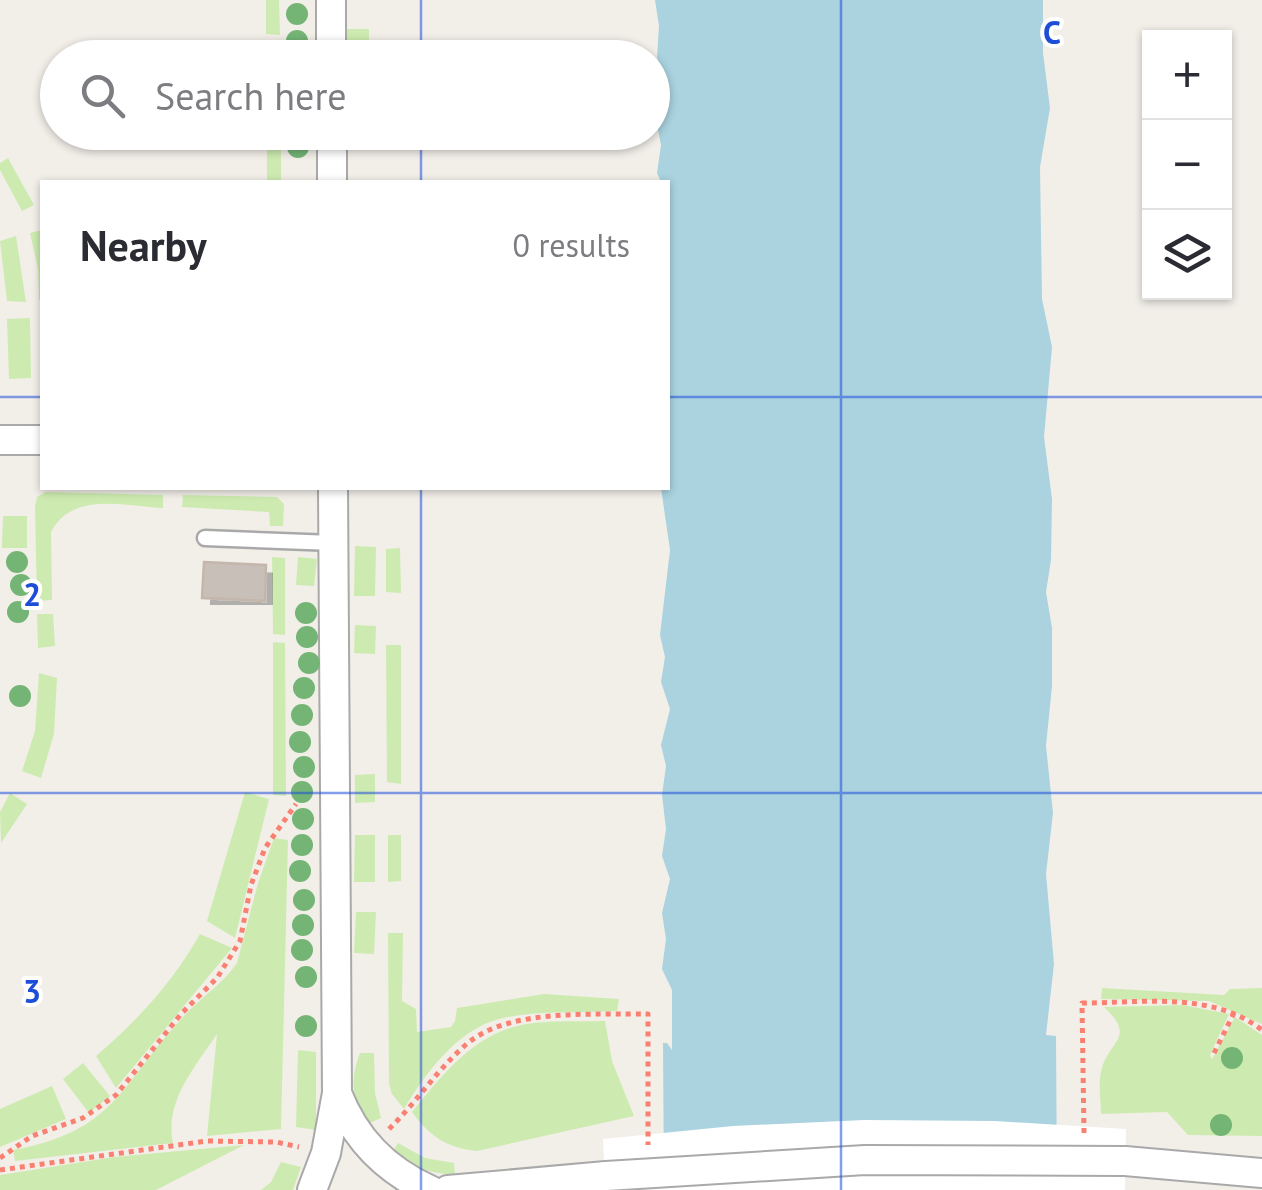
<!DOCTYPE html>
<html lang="en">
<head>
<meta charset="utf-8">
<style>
  :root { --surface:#fff; --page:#f7f7f7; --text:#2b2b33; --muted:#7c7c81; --line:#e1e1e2 }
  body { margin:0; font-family:"PT Sans",sans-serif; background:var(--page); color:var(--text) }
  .controls { position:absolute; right:30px; top:30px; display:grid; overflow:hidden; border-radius:0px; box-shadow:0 2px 8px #0004 }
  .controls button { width:90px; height:90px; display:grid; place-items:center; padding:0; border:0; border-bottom:2px solid var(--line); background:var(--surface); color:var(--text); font:50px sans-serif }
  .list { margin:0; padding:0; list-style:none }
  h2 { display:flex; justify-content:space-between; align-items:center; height:130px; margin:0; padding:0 40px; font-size:42px }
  h2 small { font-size:32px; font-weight:400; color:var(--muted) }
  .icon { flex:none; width:55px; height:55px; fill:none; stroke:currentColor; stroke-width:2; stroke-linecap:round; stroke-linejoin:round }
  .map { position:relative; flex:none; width:1262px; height:1190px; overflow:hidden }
  .search { position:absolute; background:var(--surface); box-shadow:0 2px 8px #0004; left:40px; top:40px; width:630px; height:110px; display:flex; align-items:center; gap:25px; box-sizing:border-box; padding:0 35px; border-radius:55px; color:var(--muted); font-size:38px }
  .panel { position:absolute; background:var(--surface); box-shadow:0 2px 8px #0004; left:40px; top:180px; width:630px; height:310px; border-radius:0px }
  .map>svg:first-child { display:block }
  .grass { fill:#cdebb0 }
  .water { fill:#aad3df }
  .pier { fill:#fff }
  .building { fill:#c7bfb8; stroke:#c4b6ab; stroke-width:2.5; filter:url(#shadow) }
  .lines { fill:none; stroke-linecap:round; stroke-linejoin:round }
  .service-casing { stroke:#a9a9a9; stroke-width:19 }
  .minor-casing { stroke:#a9a9a9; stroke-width:32 }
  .path { stroke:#fa8072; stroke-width:5; stroke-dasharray:5 5; stroke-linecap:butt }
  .service { stroke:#fff; stroke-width:14 }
  .minor { stroke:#fff; stroke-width:28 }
  .minor-bridge-casing { stroke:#a9a9a9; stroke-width:32; stroke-linecap:butt }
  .minor-bridge { stroke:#fff; stroke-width:28 }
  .tree { fill:#74b475 }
  .grid { fill:none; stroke:#1d4ed8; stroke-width:2.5; stroke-opacity:0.55 }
  .grid-label { font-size:32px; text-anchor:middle; font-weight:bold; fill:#1d4ed8; stroke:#fff; stroke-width:8; stroke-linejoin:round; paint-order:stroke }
</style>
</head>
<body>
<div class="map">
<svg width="1262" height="1190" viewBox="0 0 1262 1190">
  <defs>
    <filter id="shadow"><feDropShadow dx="9" dy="9" stdDeviation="0" flood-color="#0004"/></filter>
  </defs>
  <rect width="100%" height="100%" fill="#f2efe9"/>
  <path class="grass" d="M266 0H279L280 35 266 34Z
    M346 29H369V57H347Z
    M267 133H281V182H267Z
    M8 158 34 205 22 211 0 170V163Z
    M42 230V300H39L38 269 30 233Z
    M16 236 26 302 7 301 0 241Z
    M30 318 31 378 9 379 7 319Z
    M46 492 163 495V508C125 506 72 491 51 532L52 600 37 601 35 507 37 497Z
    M183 495 277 497 284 504 283 526H270L269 512 182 507Z
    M3 516H27V548H2Z
    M355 546 376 547 375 596H354Z
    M400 548 401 593 386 592V549Z
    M272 557 285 558V635L273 634Z
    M298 557 317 559 314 586 296 585Z
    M37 614H53L55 646 38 648Z
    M355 625 376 626 375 654 354 653Z
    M273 642 285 643 286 796 273 795Z
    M386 645H401V784L387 782Z
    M39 673 57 678 54 734 41 778 22 771 35 731Z
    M375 774V802L355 803V775Z
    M245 792 269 799 235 938 207 921Z
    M10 793 27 804 1 843 0 812Z
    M355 835H375V882H354Z
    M388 835H401V881L388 882Z
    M274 838 288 840 281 1129 207 1136 217 1034C195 1067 164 1102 173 1143L15 1161 13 1150C116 1131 119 1086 183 1017 200 998 223 984 237 963L258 883Z
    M356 912H376L374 954 354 953Z
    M388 933H403L402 1001 416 1009 417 1032 451 1027 455 1021 457 1008 544 994 619 999 617 1011C581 1013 533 1010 499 1019 457 1030 425 1074 404 1109L392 1094 389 1084Z
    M200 934 232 948 116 1088 96 1056C138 1020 172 983 200 934Z
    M1102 988 1224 995 1230 989 1262 988V1024L1209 1001 1101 999Z
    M1183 1005 1229 1014 1210 1055 1212 1059 1235 1017 1262 1035V1136L1188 1135 1167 1112 1101 1114C1101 1101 1098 1085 1101 1072 1107 1041 1138 1039 1104 1007Z
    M605 1021 612 1061 634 1116 477 1151C447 1148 429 1136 412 1112 443 1074 475 1032 527 1024 552 1020 580 1022 605 1021Z
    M298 1050 316 1052V1130L296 1127Z
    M360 1053H374L375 1093 381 1118 365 1125C353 1099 349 1081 360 1053Z
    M83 1063 110 1096 89 1113 63 1079Z
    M52 1086 66 1119 0 1147V1109Z
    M398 1143 425 1158 454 1163 455 1175C430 1173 412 1167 391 1154Z
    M244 1145 156 1190H0V1175L114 1157Z
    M281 1162 301 1167 293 1190H261L271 1182Z"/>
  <path class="water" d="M655 0H1043V53L1050 108 1040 167 1042 299 1052 347 1044 437 1052 499 1051 560 1046 592 1052 628V686L1046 746 1053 813 1046 874 1054 964 1046 1035 1056 1036 1057 1190H664L663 1043H667L672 1050V990L662 969 666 939 662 913 670 879 662 856 666 829 662 795 666 766 661 745 670 709 661 682 665 657 660 635 670 550 661 488H668V182H661L657 173 661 145 656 120 665 85 657 57 659 26Z"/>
  <path class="pier" d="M864 1120 995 1121 1126 1129 1125 1190H605L603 1139 733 1126Z"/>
  <path class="building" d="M204 562 266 565 265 601 202 598Z"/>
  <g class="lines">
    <defs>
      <path id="service" d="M205 538 333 543"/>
      <path id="minor" d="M331 0V58
        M332 132V182
        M0 440H42
        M337 1093C355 1139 385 1170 430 1190
        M1125 1161 1262 1173
        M312 1190 326 1153 337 1093 333 488
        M448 1190 606 1176"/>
    </defs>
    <use href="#service" class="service-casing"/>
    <use href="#minor" class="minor-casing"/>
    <path class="path" d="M1214 1053 1234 1013
      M389 1129C417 1102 438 1068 468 1043 510 1008 595 1015 648 1014V1145
      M1084 1133 1082 1003C1141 1003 1212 991 1262 1030
      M0 1158 32 1136 83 1118 116 1095 181 1014 217 978 240 941 251 885 265 848 296 804
      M0 1170 207 1141 276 1142 299 1147"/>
    <use href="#service" class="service"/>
    <use href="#minor" class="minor"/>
    <defs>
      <path id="minor-bridge" d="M606 1176 865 1160 1125 1161"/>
    </defs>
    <use href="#minor-bridge" class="minor-bridge-casing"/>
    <use href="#minor-bridge" class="minor-bridge"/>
  </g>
  <g class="tree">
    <circle cx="297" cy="14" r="11"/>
    <circle cx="297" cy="41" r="11"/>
    <circle cx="298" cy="147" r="11"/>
    <circle cx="17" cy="562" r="11"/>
    <circle cx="21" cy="585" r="11"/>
    <circle cx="18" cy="612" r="11"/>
    <circle cx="306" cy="613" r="11"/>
    <circle cx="307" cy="637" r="11"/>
    <circle cx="309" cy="663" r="11"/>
    <circle cx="304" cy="688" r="11"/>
    <circle cx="20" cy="696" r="11"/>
    <circle cx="302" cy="715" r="11"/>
    <circle cx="300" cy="742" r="11"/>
    <circle cx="304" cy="767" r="11"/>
    <circle cx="302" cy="792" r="11"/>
    <circle cx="303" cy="819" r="11"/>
    <circle cx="302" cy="845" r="11"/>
    <circle cx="300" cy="871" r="11"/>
    <circle cx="304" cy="900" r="11"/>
    <circle cx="303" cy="925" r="11"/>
    <circle cx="302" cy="950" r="11"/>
    <circle cx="306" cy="977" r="11"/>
    <circle cx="306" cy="1026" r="11"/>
    <circle cx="1232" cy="1058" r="11"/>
    <circle cx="1221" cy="1125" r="11"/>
  </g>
  <path class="grid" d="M421 0V58M841 0V1190M421 132V182M0 397H42M668 397H1262M421 488V1190M0 793H1262"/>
  <g class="grid-label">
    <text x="1052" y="44">C</text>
    <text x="32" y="606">2</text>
    <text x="32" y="1003">3</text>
  </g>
</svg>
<div class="controls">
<button>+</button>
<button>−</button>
<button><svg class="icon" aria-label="layers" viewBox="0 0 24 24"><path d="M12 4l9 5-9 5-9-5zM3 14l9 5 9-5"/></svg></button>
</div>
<div class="search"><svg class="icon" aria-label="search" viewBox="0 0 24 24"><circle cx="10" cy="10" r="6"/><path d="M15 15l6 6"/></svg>Search here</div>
<section class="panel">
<h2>Nearby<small>0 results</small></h2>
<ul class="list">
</ul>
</section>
</div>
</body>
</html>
